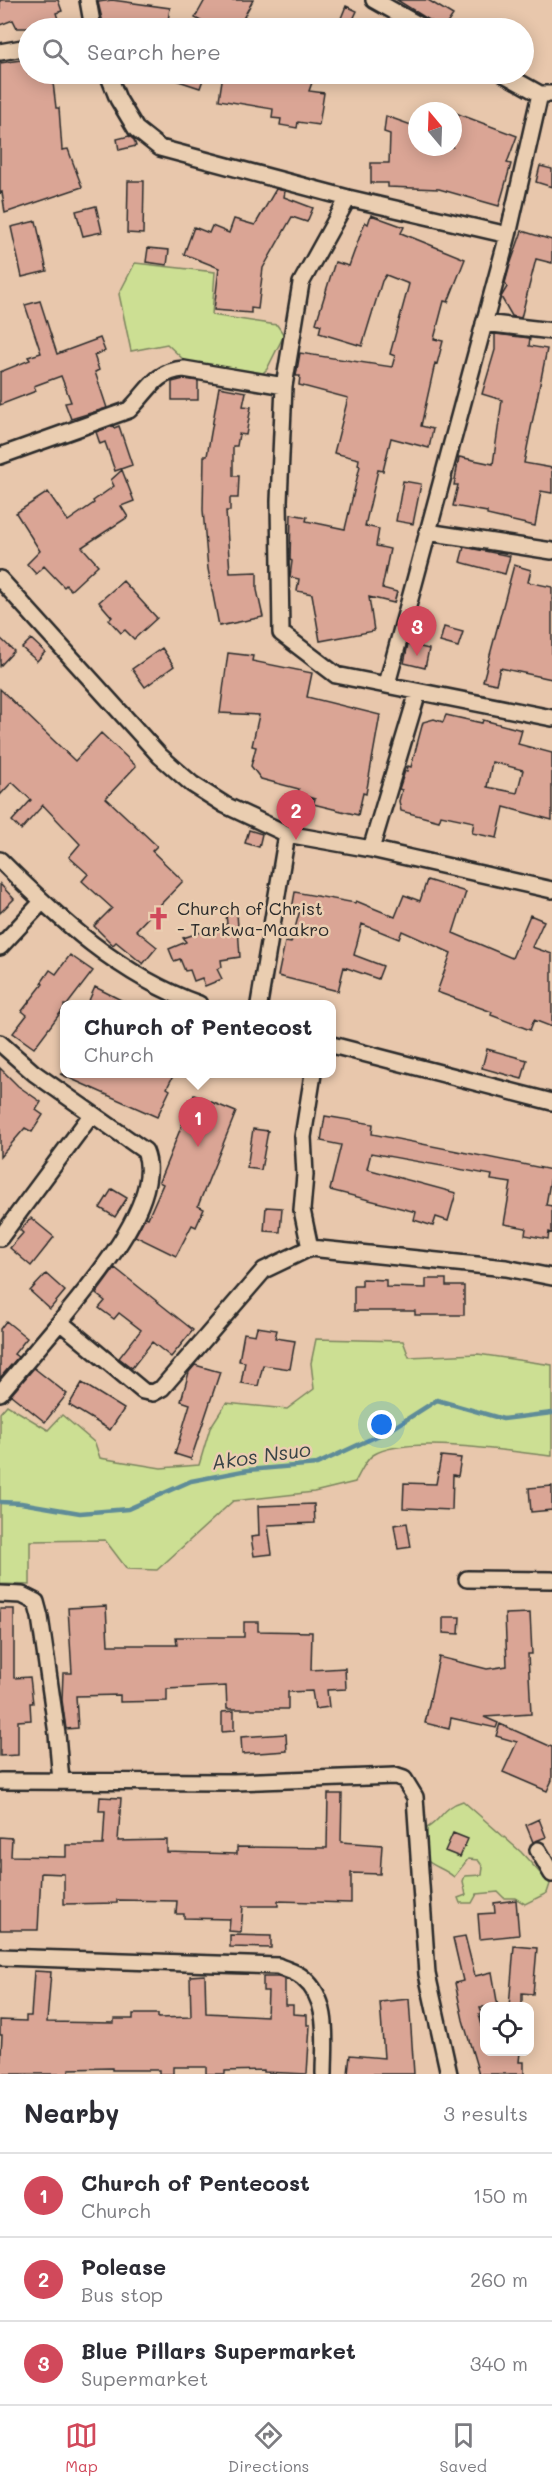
<!DOCTYPE html>
<html lang="en">
<head>
<meta charset="utf-8">
<style>
  :root { --surface:#fff; --page:#f2f2f3; --text:#2b2b33; --muted:#7c7c81; --line:#e1e1e2; --accent:#d1495b }
  body { margin:0; font-family:Mali,sans-serif; background:var(--page); color:var(--text) }
  .controls { position:absolute; right:18px; bottom:18px; display:grid; overflow:hidden; border-radius:12px; box-shadow:0 3px 15px #0003 }
  .controls button { width:54px; height:54px; display:grid; place-items:center; padding:0; border:0; border-bottom:2px solid var(--line); background:var(--surface); color:var(--text); font:30px sans-serif }
  .compass { position:absolute; left:408px; top:102px; width:54px; height:54px; border-radius:50%; background:var(--surface); box-shadow:0 3px 15px #0003; rotate:341deg }
  .you { position:absolute; left:382px; top:1425px; width:21px; height:21px; margin:-15px; border:4px solid #fff; border-radius:50%; background:#1a73e8; box-shadow:0 0 0 9px #1a73e833 }
  .badge { display:grid; place-items:center; width:39px; height:39px; border-radius:50%; background:var(--accent); color:#fff; font-size:20px; font-weight:700 }
  .pin { position:absolute; translate:-50% -50px; filter:drop-shadow(0 2px 3px #0008) }
  .pin::after { content:''; position:absolute; top:32px; width:21px; height:18px; background:inherit; clip-path:polygon(0 0,100% 0,50% 100%) }
  .popup { position:absolute; left:60px; top:1000px; width:276px; height:78px; box-sizing:border-box; display:grid; place-content:center; border-radius:12px; background:var(--surface); filter:drop-shadow(0 2px 4px #0005); font-size:20px; white-space:nowrap; color:var(--muted) }
  .popup b { font-size:22px; color:var(--text) }
  .popup::after { content:''; position:absolute; left:50%; top:100%; margin-left:-12px; border:12px solid transparent; border-top-color:var(--surface) }
  .list { margin:0; padding:0; list-style:none }
  h2 { display:flex; justify-content:space-between; align-items:center; height:78px; margin:0; padding:0 24px; font-size:26px }
  h2 small { font-size:20px; font-weight:400; color:var(--muted) }
  .list li { display:grid; grid-template-columns:39px 1fr auto; gap:18px; align-items:center; box-sizing:border-box; height:84px; padding:0 24px; border-top:2px solid var(--line) }
  .list b { display:block; font-size:22px; white-space:nowrap }
  .list p { margin:0; font-size:20px; white-space:nowrap; color:var(--muted) }
  .list em { font-size:20px; font-style:normal; color:var(--muted) }
  .icon { flex:none; width:33px; height:33px; fill:none; stroke:currentColor; stroke-width:2; stroke-linecap:round; stroke-linejoin:round }
  .map { position:relative; flex:none; width:552px; height:2074px; overflow:hidden }
  .search { position:absolute; background:var(--surface); box-shadow:0 3px 15px #0003; left:18px; right:18px; top:18px; height:66px; display:flex; align-items:center; gap:15px; box-sizing:border-box; padding:0 21px; border-radius:33px; color:var(--muted); font-size:22px }
  .sheet { height:330px; background:var(--surface) }
  nav { display:flex; justify-content:space-around; align-items:center; box-sizing:border-box; height:84px; border-top:2px solid var(--line); background:var(--surface); font-size:16px; color:var(--muted) }
  nav a { display:grid; justify-items:center; gap:3px }
  nav .on { color:var(--accent) }
  .map>svg:first-child { display:block }
  .green { fill:#ccdf93; stroke:#7c855f; stroke-width:1.5 }
  .lines { fill:none; stroke-linecap:round; stroke-linejoin:round }
  .stream { stroke:#5f8c98; stroke-width:4.5 }
  .building { fill:#daa595; stroke:#2b2b2b; stroke-width:1.5; fill-rule:evenodd }
  .minor-casing { stroke:#2b2b2b; stroke-width:20 }
  .minor { stroke:#eaceb1; stroke-width:15 }
  .labels { text-anchor:middle; dominant-baseline:central; stroke-width:5; stroke-linejoin:round; paint-order:stroke }
  .poi-label { font-size:18px; fill:#2b2b2b; stroke:#eaceb1; text-anchor:start }
  .water-label { font-size:20px; font-style:italic; fill:#384346; stroke:#eaceb1 }
</style>
</head>
<body>
<div class="map">
<svg width="552" height="2074" viewBox="0 0 552 2074">
  <rect width="100%" height="100%" fill="#e8c7ac"/>
  <filter id="ink" filterUnits="userSpaceOnUse"><feTurbulence type="fractalNoise" baseFrequency=".0167" numOctaves="2"/><feDisplacementMap in="SourceGraphic" scale="12" xChannelSelector="R" yChannelSelector="G"/><feConvolveMatrix kernelMatrix="1 2 1 2 8 2 1 2 1" color-interpolation-filters="sRGB"/></filter>
  <g filter="url(#ink)">
    <path class="green" d="M135 263 215 272 212 315 277 325 284 335 267 369 259 377 214 368 184 360 167 344 131 351 119 294Z
      M316 1339 403 1341 409 1357 478 1354 552 1365V1456C512 1452 405 1434 373 1455 365 1460 360 1474 355 1482L314 1492 233 1501 157 1570 127 1569 105 1540 30 1541V1585L0 1584V1413L7 1405 48 1430 62 1415 95 1443 100 1458 161 1468 199 1465 210 1428 226 1403 287 1409 314 1389 311 1363Z
      M463 1801 521 1852 550 1884 547 1893 525 1904 515 1898H504L498 1892 477 1894 472 1903H460L458 1898 466 1895 463 1881 465 1876 482 1875 483 1867 478 1860 468 1859 454 1877C444 1868 433 1867 424 1858L427 1828C443 1818 443 1807 463 1801Z"/>
    <g class="lines">
      <path class="stream" d="M0 1502 21 1503 80 1513 128 1509 191 1481 248 1470 317 1464 390 1430 437 1400 503 1419 552 1413"/>
    </g>
    <path class="building" d="M0 0H58L62 11 56 13 61 28H17L13 20 0 25Z
      M112 0 170 8 167 27 113 21 103 23 98 2Z
      M205 0H253L239 26 222 22 220 28H214L195 18Z
      M397 0H428L453 15 444 28H442Z
      M346 6 357 11 349 28H337Z
      M28 59V74H52L56 108H59L62 150 68 149 82 187 5 213 2 192 0 193V63Z
      M163 74H205L200 88 163 76Z
      M223 74H315L309 91 324 93 319 125 298 122 297 128 280 125 281 119 272 118 273 109 219 100Z
      M453 112 517 136 507 163 511 164 499 206 439 189 388 187V183H371V163H389L390 134 384 132 386 116 417 127V147H453Z
      M129 136 134 140 136 146 119 150 117 139Z
      M540 166 552 169V187L536 182Z
      M128 181H144L143 234 127 233Z
      M276 189 285 191 284 197 313 208 307 222 292 217 263 268 258 309 251 308V313L214 310 219 268 184 254 194 227 209 233 212 226 229 233 234 219 255 225Z
      M96 206 102 232 83 236 76 211Z
      M371 215 404 227 401 233 465 259 448 302 444 301 434 339 443 341 437 364 435 363 421 426 433 429 429 448 391 438 383 471 378 470 365 526 379 529 376 546 390 549 382 588 397 592 394 603 369 597 374 631 320 641 312 594 297 591 299 579 290 577 292 561 290 560 291 514 307 517 306 521 345 529 360 466 358 465 359 459 334 453 348 398 299 385 300 376H296L300 353 392 367 395 356 390 354 409 284 386 275 382 281 362 346 319 333 321 325 316 323 335 262 349 266 365 222 368 224Z
      M36 221 47 271 22 277 11 227Z
      M522 231 552 240V263L536 259 521 318 512 316 501 297 507 287 505 283 510 265Z
      M148 248 169 250 167 265 146 262Z
      M40 301 57 354 100 338 105 351 94 355 99 370 95 372 107 408 71 419 65 403 71 402 61 376 34 386 36 391 0 405V372L30 360 28 357 41 353 25 305Z
      M495 334 530 338 529 346 547 349 524 463 552 468V493L541 491 535 526 487 515V512L453 506 458 485H454L459 457 493 464 502 400 482 394 495 350Z
      M184 379 198 381V400H172V382Z
      M219 387 246 392 243 406 251 407 246 435 239 434 237 446H233V476H239L238 498H230V511H226L230 573 257 572V590L263 617 219 626 208 569 203 510 204 456H207Z
      M113 426 114 428 119 426 132 465 115 471 105 442 100 444 96 432Z
      M122 470 134 501 121 506 128 517 82 547 98 565 71 590 66 585 64 587 44 566 36 574 27 564 40 551 16 513 48 492 68 521 94 503 93 501 114 486 111 480Z
      M403 481 421 484 413 524 396 521Z
      M464 547 510 556 505 574 460 562Z
      M514 565 531 570 528 582 552 587V679L500 668 496 684 483 681Z
      M123 581 157 618 134 639 125 630 121 633 109 620 112 617 99 602Z
      M444 627 463 632 458 647 440 642Z
      M0 638 14 651 0 666Z
      M31 639 45 652 37 661 22 648Z
      M408 644 429 649 425 668 404 663Z
      M162 648 174 666 145 687 132 669Z
      M228 653 253 656 252 661 312 673 307 697 380 715 366 794 363 793 358 815 313 804 315 799 298 794 299 789 261 779 251 766 256 747 252 746 259 715 220 713Z
      M0 689 75 761 101 733 136 766 106 798 157 846 152 851 183 881 136 930 157 947 143 964 116 942 113 945 94 926 112 908 82 881 88 874 69 857 80 844 43 805 21 830 12 821 31 800 12 782 0 795Z
      M446 715 482 723 483 720 522 730 518 744 552 753V820L504 807 497 838 472 833 474 822 441 815 439 821 401 811 399 801 402 790 399 789 405 771H407L408 766 411 767 423 722 434 719 443 722ZM492 762 523 770 517 793 487 787Z
      M249 830 262 834 259 847 245 843Z
      M427 880 466 892 453 933 512 958 530 915 544 921 532 947 552 954V1027L534 1020 530 1030 491 1015 492 1012 437 992 451 953 402 931 399 939 362 924 354 955 383 966 378 979 344 967 338 991 278 976 285 942 291 943 300 910 292 909 295 892 355 903 356 901 395 917 404 895 420 901Z
      M0 884 14 899 0 913Z
      M237 913 240 957 221 960 222 967 217 969 222 979 205 986 202 978 194 981 190 970 185 971 180 959 174 961 169 949 186 942 183 938 227 924 226 914Z
      M70 955 93 971 67 1005H64V1008L34 1048 13 1033 27 1015 22 1011 43 984 41 983 50 970 56 974Z
      M95 987 131 1005H87Z
      M487 1049 527 1060 522 1079 482 1068Z
      M0 1068 18 1086 41 1102 36 1110 43 1115 32 1132 25 1128 0 1157Z
      M60 1074H174L167 1088 170 1090 157 1117Z
      M194 1095 236 1112 198 1206 204 1209 196 1227 192 1225 176 1256 135 1236 145 1217 148 1218 163 1184 159 1182Z
      M325 1116 373 1124 372 1134 552 1170 546 1205 552 1206V1233L549 1232 548 1239 525 1235 526 1228 504 1224 511 1183 491 1180 492 1175 371 1153 367 1169 456 1193 448 1221 436 1217 433 1226 414 1220 416 1212 330 1190 341 1145 321 1141Z
      M253 1129 268 1131 261 1170 247 1168Z
      M112 1189 127 1198 115 1217 100 1208Z
      M266 1207 282 1208 280 1232 264 1231Z
      M31 1218 54 1237 31 1266 10 1248 23 1233 20 1230Z
      M115 1268 193 1330 171 1357 152 1342 132 1368 119 1358 141 1330 119 1313 114 1319 99 1308 105 1301 96 1294Z
      M46 1274 65 1291 50 1309 30 1291Z
      M362 1279 386 1280V1287L426 1288V1279H446V1286H464V1315H415V1311H354V1286H362Z
      M6 1321 27 1338 14 1354 18 1357 0 1378V1329Z
      M257 1327 277 1330 275 1338 295 1341 290 1369 263 1365 258 1386 241 1383 245 1362 239 1361 244 1333 255 1335Z
      M195 1365 220 1372 191 1459 175 1454 190 1404 181 1401 189 1372Z
      M34 1368 67 1394 45 1422 11 1395Z
      M82 1383 124 1409 110 1430 69 1405Z
      M441 1456 461 1458 458 1476 453 1475 452 1510 403 1508 404 1483 436 1484Z
      M552 1486V1510L531 1512 529 1488Z
      M314 1504 315 1523 268 1525 272 1554 254 1556 251 1537 259 1536 258 1506Z
      M407 1523 411 1547 398 1549 394 1525Z
      M106 1606 108 1645H177L176 1637H244V1622H258V1631L312 1632 311 1670 345 1668 346 1689 327 1690 329 1707 315 1709 312 1691 288 1692V1709H227L226 1686 167 1689V1701L120 1702V1695L76 1696 78 1728 66 1729 62 1700 63 1673H72L68 1608Z
      M0 1609H14V1678L30 1677 33 1703H30L31 1720 18 1721V1755L0 1756Z
      M530 1613 532 1654H528L531 1714 484 1717 498 1723 496 1728 451 1718 449 1729 425 1723 439 1657 487 1669 507 1666 505 1614Z
      M443 1617H460L459 1634 443 1633Z
      M234 1711V1731L222 1732V1712Z
      M500 1724 552 1747V1780L547 1791 503 1772 517 1742 496 1736Z
      M286 1734 287 1751 242 1754 241 1737Z
      M328 1794H342L341 1842 382 1845 380 1874 351 1873V1903L278 1901V1906H243L241 1932 229 1931 230 1919 184 1918V1914H176L177 1901 117 1900V1903L64 1904V1874L41 1873 38 1930H0V1837L12 1838 11 1856 66 1857V1845H103L105 1811H99L100 1797 121 1798 118 1841 167 1840V1852L237 1854V1847L327 1848Z
      M539 1819 546 1837 533 1842 526 1825Z
      M453 1833 468 1839 460 1857 445 1851Z
      M516 1900 519 1935 480 1939 478 1914 495 1913 494 1903Z
      M230 1935 271 1936V1948L230 1947Z
      M465 1936 475 1976 492 1972 498 2007H480L482 2013 479 2014 484 2034V2052H520L519 2062H524V2074H479L463 2020 455 1983 463 1981 453 1938Z
      M514 1946 537 1948 533 1994 522 1993V2007H509Z
      M34 1971 51 1972 47 2022 114 2023V2019H133V2014H158V2018L191 2017 190 1976 205 1975 206 2013 267 2016 268 1991H263V1977H278L285 1979V2005H293V2014L307 2015V2025H310L307 2074 264 2072V2070L225 2071V2074H206V2067H173V2074H159V2070H112V2068L69 2069V2074H0L2 2035H0V2020L26 2021V2016H31Z
      M409 1999 414 2074H348L350 2055 384 2058 380 2002Z"/>
    <g class="lines">
      <defs>
        <path id="minor" d="M88 0 93 28
          M374 0 424 28
          M0 52 28 47
          M108 74 118 99 136 129 160 148 348 198 508 235
          M504 74 540 94H552
          M348 198 301 283 284 386 279 501 281 633 336 675 552 718
          M484 323 552 331
          M0 456 129 410C148 392 155 371 184 369L284 386
          M427 532 552 551
          M0 579 160 756 192 784 225 805 287 834 371 849 552 890
          M387 684 508 235 540 94
          M371 849 418 692
          M0 860C59 919 120 976 199 1004
          M0 947 42 902
          M259 1004 287 834
          M0 1043 34 1073 145 1151C165 1200 90 1285 60 1322L143 1391 153 1393 162 1388 264 1270 310 1248 506 1268 552 1277
          M332 1045 552 1102
          M0 1238 92 1114
          M310 1248 302 1210 305 1175 303 1137 313 1074
          M0 1393 60 1322
          M467 1579 552 1580
          M0 1594 22 1595 36 1602 40 1617 57 1734 61 1781
          M0 1781 234 1782 395 1776 404 1779 415 1797 427 1974 449 2074
          M538 1850 552 1874
          M0 1957 278 1966C286 1970 297 1972 303 1978 331 2001 324 2042 324 2074"/>
      </defs>
      <use href="#minor" class="minor-casing"/>
      <use href="#minor" class="minor"/>
    </g>
  </g>
  <defs>
    <symbol id="church-bare" viewBox="-9 -9 18 18"><path d="M-1.2-6h2.4v3.5h3.3v2.4h-3.3V6h-2.4V-.1h-3.3v-2.4h3.3Z" fill="#d1495b" stroke="#eaceb1" stroke-width="2.5" paint-order="stroke"/></symbol>
  </defs>
  <g fill-rule="evenodd">
    <use href="#church-bare" x="142" y="902" width="33" height="33"/>
  </g>
  <g class="labels">
    <g class="poi-label">
      <text x="177" y="908">Church of Christ<tspan x="177" dy="21">- Tarkwa-Maakro</tspan></text>
    </g>
    <g class="water-label">
      <text transform="translate(261 1455) rotate(-8)">Akos Nsuo</text>
    </g>
  </g>
</svg>
<div class="controls">
<button><svg class="icon" aria-label="locate" viewBox="0 0 24 24"><circle cx="12" cy="12" r="6"/><path d="M12 2v4M12 18v4M2 12h4M18 12h4"/></svg></button>
</div>
<svg class="compass" viewBox="-18 -18 36 36"><path d="M0-13l5 13h-10z" fill="#e53935"/><path d="M0 13l5-13h-10z" fill="#7c7c81"/></svg>
<div class="you"></div>
<div class="pin badge" style="left:198px;top:1147px">1</div>
<div class="popup"><b>Church of Pentecost</b>Church</div>
<div class="pin badge" style="left:296px;top:840px">2</div>
<div class="pin badge" style="left:417px;top:656px">3</div>
<div class="search"><svg class="icon" aria-label="search" viewBox="0 0 24 24"><circle cx="10" cy="10" r="6"/><path d="M15 15l6 6"/></svg>Search here</div>
</div>
<section class="sheet">
<h2>Nearby<small>3 results</small></h2>
<ul class="list">
<li><span class="badge">1</span><div><b>Church of Pentecost</b><p>Church</p></div><em>150 m</em></li>
<li><span class="badge">2</span><div><b>Polease</b><p>Bus stop</p></div><em>260 m</em></li>
<li><span class="badge">3</span><div><b>Blue Pillars Supermarket</b><p>Supermarket</p></div><em>340 m</em></li>
</ul>
</section>
<nav>
<a class="on"><svg class="icon" aria-label="map" viewBox="0 0 24 24"><path d="M3 6l6-2 6 2 6-2v14l-6 2-6-2-6 2zM9 4v14M15 6v14"/></svg>Map</a>
<a><svg class="icon" aria-label="directions" viewBox="0 0 24 24"><path d="M12 3l9 9-9 9-9-9zM9 14v-3h6M13 9l2 2-2 2"/></svg>Directions</a>
<a><svg class="icon" aria-label="saved" viewBox="0 0 24 24"><path d="M7 4h10v16l-5-4-5 4z"/></svg>Saved</a>
</nav>
</body>
</html>
